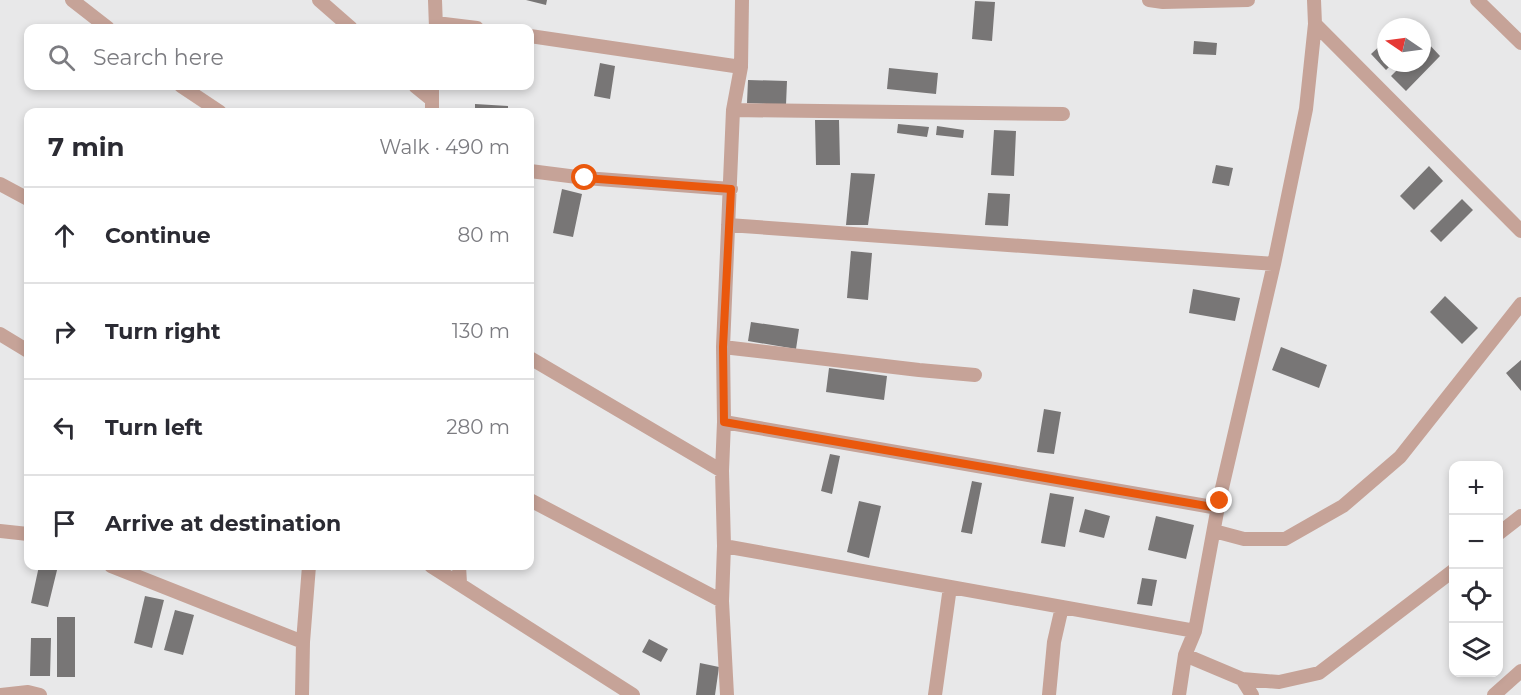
<!DOCTYPE html>
<html lang="en">
<head>
<meta charset="utf-8">
<style>
  :root { --surface:#fff; --page:#f7f7f7; --text:#2b2b33; --muted:#7c7c81; --line:#e1e1e2 }
  body { margin:0; font-family:Montserrat,sans-serif; background:var(--page); color:var(--text) }
  .controls { position:absolute; right:18px; bottom:18px; display:grid; overflow:hidden; border-radius:12px; box-shadow:0 3px 9px #0003 }
  .controls button { width:54px; height:54px; display:grid; place-items:center; padding:0; border:0; border-bottom:2px solid var(--line); background:var(--surface); color:var(--text); font:30px sans-serif }
  .compass { position:absolute; left:1377px; top:18px; width:54px; height:54px; border-radius:50%; background:var(--surface); box-shadow:0 3px 9px #0003; rotate:283deg }
  .stop { position:absolute; width:18px; height:18px; margin:-14px; border:4px solid #ea580c; border-radius:50%; background:#fff }
  .stop.end { background:#ea580c; border-color:#fff; box-shadow:0 2px 6px #0008 }
  .list { margin:0; padding:0; list-style:none }
  h2 { display:flex; justify-content:space-between; align-items:center; height:78px; margin:0; padding:0 24px; font-size:26px }
  h2 small { font-size:20px; font-weight:400; color:var(--muted) }
  .list li { display:grid; grid-template-columns:39px 1fr auto; gap:18px; align-items:center; box-sizing:border-box; height:96px; padding:0 24px; border-top:2px solid var(--line) }
  .list b { display:block; font-size:22px; white-space:nowrap }
  .list em { font-size:20px; font-style:normal; color:var(--muted) }
  .icon { flex:none; width:33px; height:33px; fill:none; stroke:currentColor; stroke-width:2; stroke-linecap:round; stroke-linejoin:round }
  .map { position:relative; flex:none; width:1521px; height:695px; overflow:hidden }
  .search { position:absolute; background:var(--surface); box-shadow:0 3px 9px #0003; left:24px; top:24px; width:510px; height:66px; display:flex; align-items:center; gap:15px; box-sizing:border-box; padding:0 21px; border-radius:12px; color:var(--muted); font-size:22px }
  .panel { position:absolute; background:var(--surface); box-shadow:0 3px 9px #0003; left:24px; top:108px; width:510px; height:462px; border-radius:12px }
  .map>svg:first-child { display:block }
  .building { fill:#787676 }
  .lines { fill:none; stroke-linecap:round; stroke-linejoin:round }
  .minor { stroke:#c6a398; stroke-width:14 }
  .route { stroke:#ea580c; stroke-width:8 }
</style>
</head>
<body>
<div class="map">
<svg width="1521" height="695" viewBox="0 0 1521 695">
  <rect width="100%" height="100%" fill="#e8e8e9"/>
  <path class="building" d="M526 0H547L546 5Z
    M975 1 995 2 992 41 972 39Z
    M1386 40V63H1393L1386 70 1371 54Z
    M1194 41 1217 43 1216 55 1193 54Z
    M1426 41 1440 56 1406 91 1391 76 1404 63H1422V45Z
    M600 63 615 66 610 99 594 96Z
    M889 68 938 73 936 94 887 89Z
    M748 80 787 81 786 105 747 103Z
    M475 104 508 106V112H475Z
    M815 120H839L840 165H816Z
    M898 124 929 127 927 137 897 133Z
    M937 126 964 130 963 138 936 135Z
    M994 130 1016 131 1014 176 991 175Z
    M1216 165 1233 168 1229 186 1212 183Z
    M1429 166 1443 181 1414 210 1400 196Z
    M851 173 875 174 868 225H846Z
    M562 189 582 194 573 237 553 233Z
    M988 193 1010 194 1008 226 985 225Z
    M1462 199 1473 210 1441 242 1430 231Z
    M851 251 872 253 868 300 847 298Z
    M1193 289 1240 298 1235 321 1189 313Z
    M1445 296 1478 328 1462 344 1430 312Z
    M751 322 799 329 796 349 748 341Z
    M1281 347 1327 365 1319 388 1272 370Z
    M1521 360V391L1506 373Z
    M829 368 887 376 884 400 826 392Z
    M1044 409 1061 412 1054 454 1037 452Z
    M830 454 840 456 832 494 821 491Z
    M972 481 982 483 972 534 961 532Z
    M1050 493 1074 497 1065 547 1041 543Z
    M859 501 881 506 869 558 847 552Z
    M1085 509 1110 516 1104 538 1079 532Z
    M1156 516 1194 525 1186 559 1148 550Z
    M39 566H58L48 607 31 603Z
    M1142 578 1157 580 1152 606 1137 604Z
    M145 596 164 600 152 648 134 643Z
    M175 610 194 615 183 655 164 650Z
    M57 617H75V677H57Z
    M31 638H51L50 676H30Z
    M649 639 668 649 661 662 642 652Z
    M700 663 719 667 715 695H696Z"/>
  <g class="lines">
    <path class="minor" d="M72 0 108 28
      M319 0 351 28
      M435 0 436 28
      M1149 0 1163 2 1248 0
      M1477 0 1521 43
      M436 23 477 28
      M1315 24 1521 231
      M530 36 741 67
      M181 86 220 112
      M415 86 431 99
      M733 110 1063 114
      M432 112V86
      M530 171 585 178 731 189
      M0 184 28 199
      M728 225 1274 264
      M0 334 28 351
      M723 347 919 370 975 375
      M530 358 722 471
      M724 422 1218 508
      M530 500 722 601
      M0 531 28 534
      M1214 531 1244 539H1285L1343 506 1400 457 1521 304
      M1498 534 1521 516
      M724 546 1195 631
      M111 566 303 642
      M431 566 633 695
      M459 566 460 583
      M1185 655 1242 679 1279 682 1319 673 1454 570
      M1242 679 1252 695
      M1 695 28 692 40 695
      M302 695 303 642 309 566
      M727 695 722 601 724 546 722 471 724 422 723 347 733 110 741 67 742 0
      M935 695 950 587
      M1049 695 1054 642 1062 607
      M1179 695 1185 655 1195 631 1219 501 1274 264 1306 109 1315 24 1314 0
      M1494 695 1521 671"/>
  </g>
  <g class="lines">
    <path class="route" d="M585 178 731 189 723 347 724 422 1218 508 1220 501"/>
  </g>
</svg>
<div class="controls">
<button>+</button>
<button>−</button>
<button><svg class="icon" aria-label="locate" viewBox="0 0 24 24"><circle cx="12" cy="12" r="6"/><path d="M12 2v4M12 18v4M2 12h4M18 12h4"/></svg></button>
<button><svg class="icon" aria-label="layers" viewBox="0 0 24 24"><path d="M12 4l9 5-9 5-9-5zM3 14l9 5 9-5"/></svg></button>
</div>
<svg class="compass" viewBox="-18 -18 36 36"><path d="M0-13l5 13h-10z" fill="#e53935"/><path d="M0 13l5-13h-10z" fill="#7c7c81"/></svg>
<div class="stop" style="left:585px;top:178px"></div>
<div class="stop end" style="left:1220px;top:501px"></div>
<div class="search"><svg class="icon" aria-label="search" viewBox="0 0 24 24"><circle cx="10" cy="10" r="6"/><path d="M15 15l6 6"/></svg>Search here</div>
<section class="panel">
<h2>7 min<small>Walk · 490 m</small></h2>
<ul class="list">
<li><svg class="icon" aria-label="ahead" viewBox="0 0 24 24"><path d="M12 20V5M6 11l6-6 6 6"/></svg><div><b>Continue</b></div><em>80 m</em></li>
<li><svg class="icon" aria-label="right" viewBox="0 0 24 24"><path d="M7 20v-9h11M14 6l5 5-5 5"/></svg><div><b>Turn right</b></div><em>130 m</em></li>
<li><svg class="icon" aria-label="left" viewBox="0 0 24 24"><path d="M17 20v-9H6M10 6l-5 5 5 5"/></svg><div><b>Turn left</b></div><em>280 m</em></li>
<li><svg class="icon" aria-label="arrive" viewBox="0 0 24 24"><path d="M6 21V4h12l-3 4 3 4H6"/></svg><div><b>Arrive at destination</b></div></li>
</ul>
</section>
</div>
</body>
</html>
